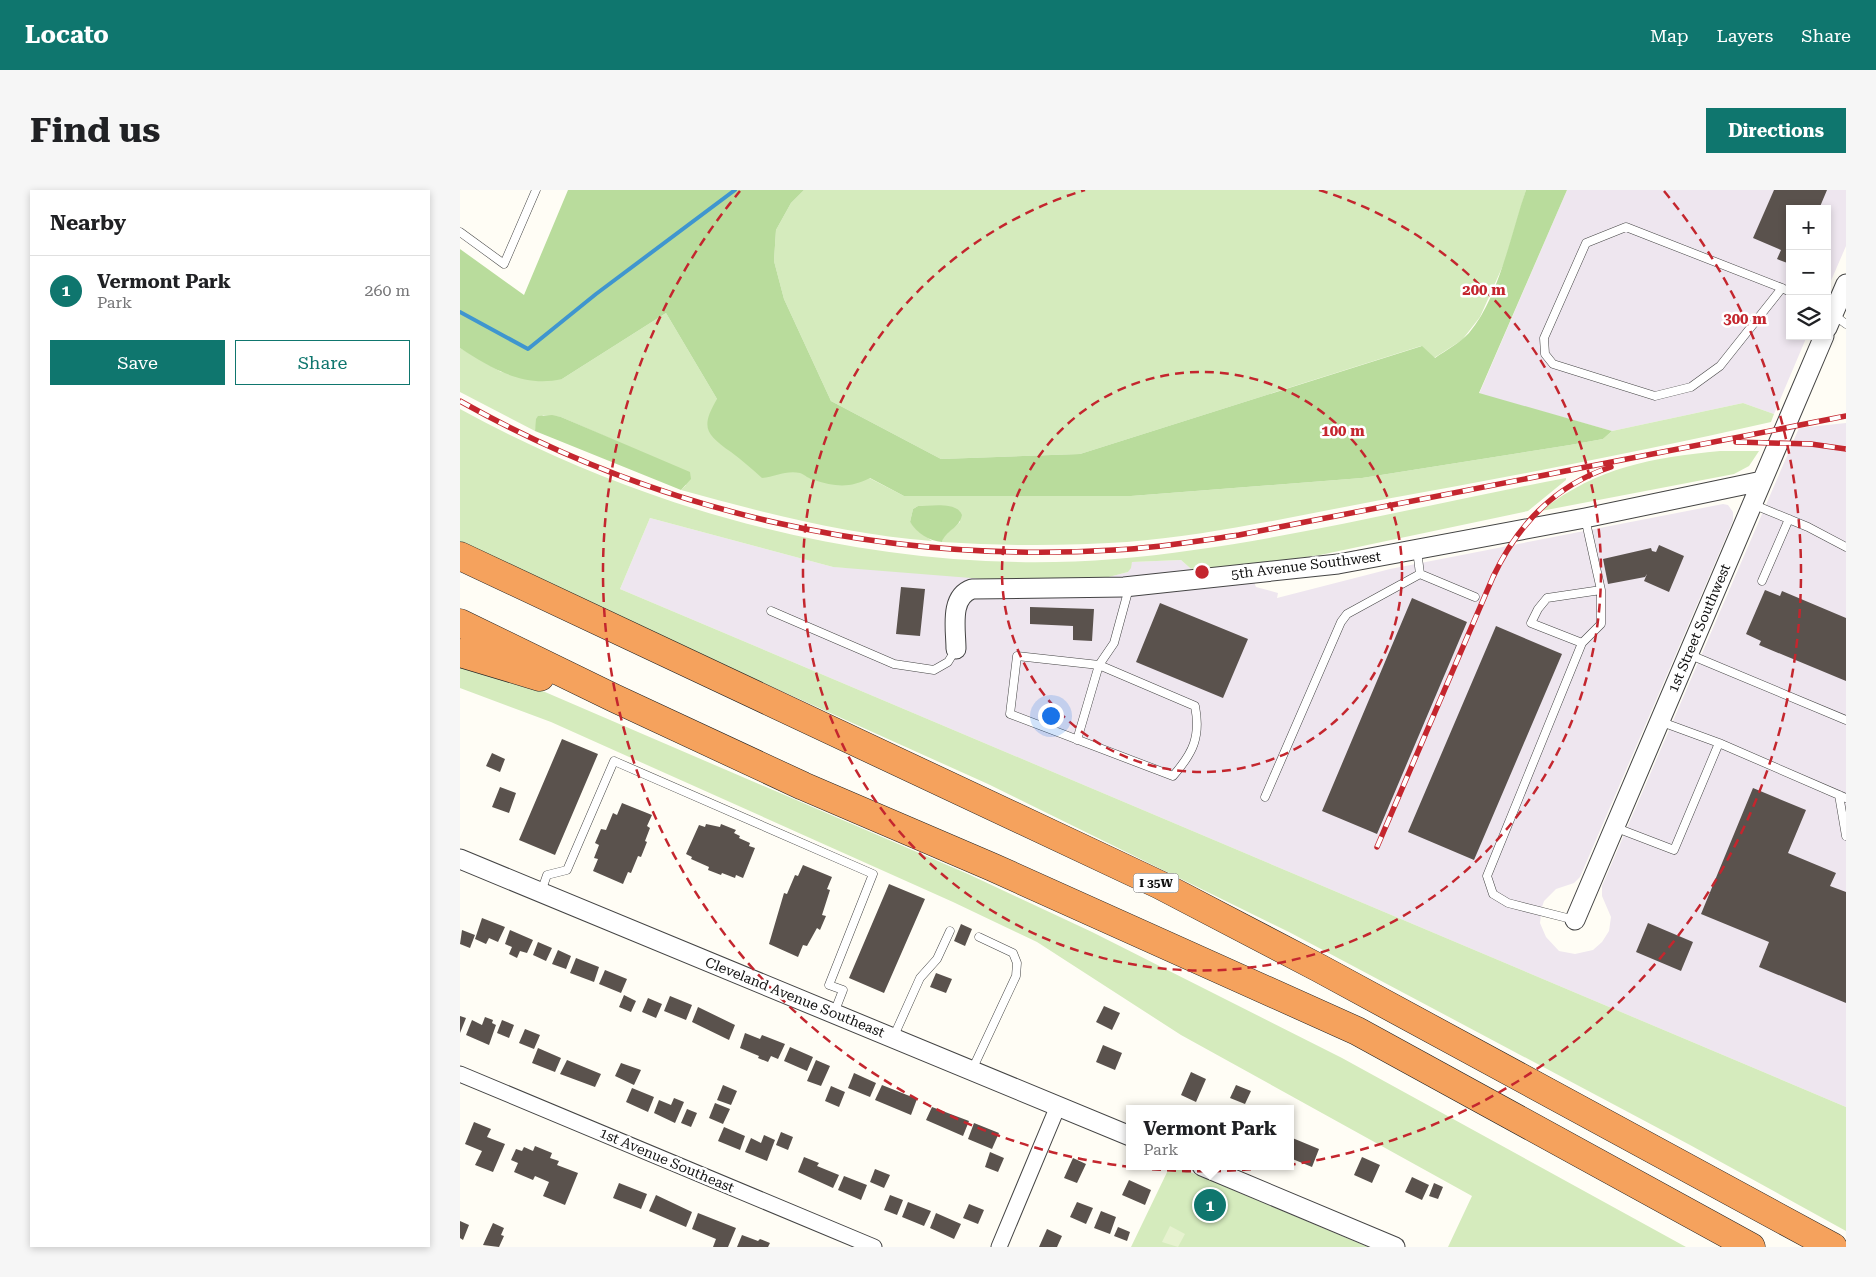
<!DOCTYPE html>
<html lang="en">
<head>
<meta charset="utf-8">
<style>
  :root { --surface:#fff; --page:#f6f6f6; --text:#202124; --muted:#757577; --line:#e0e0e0; --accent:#0f766e }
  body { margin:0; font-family:"Roboto Serif",serif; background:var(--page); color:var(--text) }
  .controls { position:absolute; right:15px; top:15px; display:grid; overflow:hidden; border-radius:0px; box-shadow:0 2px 8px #0003 }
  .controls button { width:45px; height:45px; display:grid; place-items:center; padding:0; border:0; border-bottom:1px solid var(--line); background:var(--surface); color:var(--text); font:25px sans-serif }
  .you { position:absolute; left:590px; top:525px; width:18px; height:18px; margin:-12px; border:4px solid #fff; border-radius:50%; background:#1a73e8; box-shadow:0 0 0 8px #1a73e833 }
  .badge { display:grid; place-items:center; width:32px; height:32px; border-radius:50%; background:var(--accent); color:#fff; font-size:16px; font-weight:700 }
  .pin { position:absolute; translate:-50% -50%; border:2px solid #fff; box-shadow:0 1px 5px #0006 }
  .popup { position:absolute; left:666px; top:915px; width:168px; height:65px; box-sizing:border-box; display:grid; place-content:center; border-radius:0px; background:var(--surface); filter:drop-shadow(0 1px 4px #0005); font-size:16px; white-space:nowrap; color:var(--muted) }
  .popup b { font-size:19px; color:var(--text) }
  .popup::after { content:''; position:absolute; left:50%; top:100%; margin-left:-10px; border:10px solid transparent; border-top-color:var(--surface) }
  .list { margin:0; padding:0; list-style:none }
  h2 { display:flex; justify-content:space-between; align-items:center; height:65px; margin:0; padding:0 20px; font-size:21px }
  h2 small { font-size:16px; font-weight:400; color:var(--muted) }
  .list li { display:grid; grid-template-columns:32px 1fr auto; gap:15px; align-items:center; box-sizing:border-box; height:70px; padding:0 20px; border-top:1px solid var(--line) }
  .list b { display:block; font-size:19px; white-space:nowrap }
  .list p { margin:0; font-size:16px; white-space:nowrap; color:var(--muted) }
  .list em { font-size:16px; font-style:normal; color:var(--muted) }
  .actions { display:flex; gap:10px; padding:15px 20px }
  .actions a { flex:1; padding:11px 0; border:1px solid var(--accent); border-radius:0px; text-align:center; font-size:18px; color:var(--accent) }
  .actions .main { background:var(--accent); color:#fff }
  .icon { flex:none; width:28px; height:28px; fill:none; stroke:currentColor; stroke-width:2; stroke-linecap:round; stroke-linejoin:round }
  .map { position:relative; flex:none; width:1386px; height:1057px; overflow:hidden; border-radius:0px }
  header { display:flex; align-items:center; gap:30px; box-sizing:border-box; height:70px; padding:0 25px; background:var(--accent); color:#fff }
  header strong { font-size:24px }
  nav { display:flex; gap:28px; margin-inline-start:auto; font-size:18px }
  .intro { display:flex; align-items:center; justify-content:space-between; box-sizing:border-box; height:120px; padding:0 30px }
  h1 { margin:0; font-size:35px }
  .button { padding:12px 22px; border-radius:0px; background:var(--accent); color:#fff; font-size:18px; font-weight:700 }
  main { display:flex; gap:30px; padding:0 30px }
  aside { flex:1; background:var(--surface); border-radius:0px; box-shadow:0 2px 8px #0003 }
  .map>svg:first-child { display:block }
  .industrial { fill:#eee6ef }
  .green { fill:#d5ebbd }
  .forest { fill:#b9dc9c }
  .pitch { fill:#e6f2cf }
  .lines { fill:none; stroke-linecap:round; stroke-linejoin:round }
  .stream { stroke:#3f96cf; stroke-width:4 }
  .building { fill:#5a524d }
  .service-casing { stroke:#444; stroke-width:9 }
  .minor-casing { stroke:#444; stroke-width:17 }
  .tertiary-casing { stroke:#444; stroke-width:21 }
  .motorway-casing { stroke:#222; stroke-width:29 }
  .service { stroke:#fff; stroke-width:8 }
  .minor { stroke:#fff; stroke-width:15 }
  .tertiary { stroke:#fff; stroke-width:19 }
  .motorway { stroke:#f5a25d; stroke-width:28 }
  .rail-casing { stroke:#c4262e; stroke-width:5.5 }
  .rail { stroke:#fff; stroke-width:4; stroke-dasharray:11; stroke-linecap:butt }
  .ring { fill:none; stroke:#c4262e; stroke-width:2.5; stroke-dasharray:9 6 }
  .labels { text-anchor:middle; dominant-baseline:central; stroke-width:5; stroke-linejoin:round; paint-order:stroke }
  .shield { fill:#fff; stroke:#585858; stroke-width:1 }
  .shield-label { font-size:12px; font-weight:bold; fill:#111 }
  .street-label { font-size:14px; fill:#111; stroke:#fff }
  .centre { fill:#c4262e; stroke:#fff; stroke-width:2.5 }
  .ring-label { font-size:15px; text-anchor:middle; font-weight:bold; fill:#c4262e; stroke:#fff; stroke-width:5; stroke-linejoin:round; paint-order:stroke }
</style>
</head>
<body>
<header>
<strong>Locato</strong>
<nav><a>Map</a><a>Layers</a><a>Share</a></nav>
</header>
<div class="intro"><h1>Find us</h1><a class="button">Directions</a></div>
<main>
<aside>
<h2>Nearby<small></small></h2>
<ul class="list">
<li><span class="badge">1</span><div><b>Vermont Park</b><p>Park</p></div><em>260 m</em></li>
</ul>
<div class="actions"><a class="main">Save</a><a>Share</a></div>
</aside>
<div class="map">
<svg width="1386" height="1057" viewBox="0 0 1386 1057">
  <rect width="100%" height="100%" fill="#fffdf5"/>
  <path class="industrial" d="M1107 0H1386V56L1367 100V19H1330V146H1347L1314 224 1283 213 1152 241 1019 204Z
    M1386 233V917L160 399 190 328 373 377 641 389 668 382 672 372 721 370 730 378 794 392 796 397 818 403 817 408 930 379 1263 314 1268 315 1273 322V331L1120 687 1114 693 1096 699 1084 711 1082 717 1080 733 1086 747 1099 761 1115 764 1133 760 1142 752 1149 741 1151 727 1142 706V696L1339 238Z"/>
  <path class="green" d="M344 0H1066L1045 71 1020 127 1002 150 974 168 961 156 620 264 481 269 371 211 324 109 314 71 316 40 331 13Z
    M206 123 257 209 444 306H671L902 288 1110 255 1143 249 1152 241 1283 213 1314 224 1311 232C1183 261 1054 286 926 309 840 325 754 345 667 352 605 356 544 356 482 352L483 347 500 332V321L458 316 453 319 450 332 458 341 472 351C386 344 304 323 221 300L226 295 197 269 101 227 83 225 76 236 75 241 0 202V158L41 182 102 189Z
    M0 219C197 327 430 387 655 369 807 356 956 316 1106 288V290L1068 321 860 365 740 382 730 378 721 370 672 372 671 378 668 382 641 389 562 392 373 377 190 328 160 399 1386 917V1041L1230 955 829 742 528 594 186 440 0 352Z
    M1260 261H1299L1289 276 1274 284 1081 321C1137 277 1191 268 1260 261Z
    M0 471 85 502 508 684 632 742 882 868 1226 1057H988L1012 1006 721 845 577 752 493 712 91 532 0 498Z
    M710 976H716L908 1057H671Z"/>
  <path class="forest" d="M108 0H344L331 13 316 40 314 71 324 109 371 211 481 269 620 264 962 156 975 168C986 160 1000 153 1009 143 1039 108 1051 43 1066 0H1107L1019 203 1152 241 1143 249 1110 255 902 288 671 306H444L410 288C391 298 375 297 354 290 349 289 345 285 340 283 326 280 315 287 302 288 292 279 282 270 271 262 246 244 240 238 257 209L206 123 102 189C63 198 31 178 0 158V59L64 105Z
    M92 225 101 227 230 282 231 289 221 300 75 241 76 229 78 226Z
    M458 316C470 316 497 311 502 325 499 339 486 340 482 352 469 351 457 343 450 332L453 319Z"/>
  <path class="pitch" d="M710 1036 725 1044 718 1057 702 1052Z"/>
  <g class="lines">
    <path class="stream" d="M0 122 68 159 136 104 275 0"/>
  </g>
  <path class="building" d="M1314 0H1367L1359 19H1330V74L1317 69 1321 60 1293 48Z
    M1199 355 1224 366 1209 402 1184 391 1187 384 1185 387 1148 394 1143 369 1191 358 1192 361 1196 362Z
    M441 397 465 399 460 446 436 444Z
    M1305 400 1320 406 1322 401 1386 428V491L1299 455 1301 451 1286 444Z
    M952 408 1007 432 917 644 862 621Z
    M700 413 788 449 763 508 676 472Z
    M570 417 634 419 632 451 613 450V436L570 434Z
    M1036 436 1102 464 1014 670 948 642Z
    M102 549 138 564 95 665 59 650Z
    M32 563 45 569 40 582 26 576Z
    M40 597 56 603 49 623 32 617Z
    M1293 598 1346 620 1328 663 1376 683 1370 696 1386 702V813L1299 777 1309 752 1241 724Z
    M162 613 192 625 187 636 190 638 185 651 187 652 181 667 178 666 171 683 168 682 163 694 133 681 138 669 134 668 139 655 135 653 141 639 146 640 153 623 157 625Z
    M246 634 260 637 261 634 276 640 274 643 280 646 279 648 290 653 289 656 295 658 283 688 276 685 275 688 262 683 261 685 248 680 249 677 231 669 232 667 226 664 239 635 245 637Z
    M343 675 372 687 367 699 370 700 362 725 366 726 360 740 357 738 347 756 343 755 338 767 309 754 324 703 327 704 335 685 338 686Z
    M429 694 465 709 424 803 389 788Z
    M22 728 45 737 38 752 29 748 26 754 15 749Z
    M1188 733 1233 752 1221 781 1176 762Z
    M501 734 512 739 505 756 494 751Z
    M2 740 15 745 10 758 0 754Z
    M50 740 73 750 67 763 60 761 57 768 49 764 52 757 45 754Z
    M78 752 92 758 86 771 73 765Z
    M98 760 111 766 106 779 92 774Z
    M116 768 139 777 134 792 110 783Z
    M145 780 167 789 161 803 139 794Z
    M476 783 492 789 486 803 470 797Z
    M164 805 176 811 171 822 159 817Z
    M210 806 232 815 226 830 204 821Z
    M188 808 202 814 196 828 182 822Z
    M644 816 660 823 652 840 636 832Z
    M238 817 275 835 269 850 232 832Z
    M0 826 6 828 0 843Z
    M25 827 33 830 32 833 36 835 29 855 6 845 12 830 22 835Z
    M42 830 54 835 49 848 37 843Z
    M65 839 80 845 74 859 59 853Z
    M285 843 300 849 302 845 325 854 318 869 311 866 308 872 298 868 299 866 280 858Z
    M643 855 662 863 655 880 636 872Z
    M330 857 353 867 347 881 324 871Z
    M78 858 101 868 95 882 72 873Z
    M107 870 141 884 135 897 100 884Z
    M356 870 370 876 361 896 347 891Z
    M161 873 181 880 174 895 155 886Z
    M731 882 746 889 736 912 721 905Z
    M394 883 416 893 410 907 388 898Z
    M263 895 277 901 271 915 257 910Z
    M422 895 457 909 451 925 415 910Z
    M776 895 791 901 785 914 770 908Z
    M371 896 385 902 379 917 365 911Z
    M172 898 194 907 188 922 166 912Z
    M214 908 224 912 215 933 194 923 199 910 211 915Z
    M255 913 270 919 263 934 249 928Z
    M472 917 509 931 503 946 466 930Z
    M227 919 237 923 231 937 221 933Z
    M14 932 31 939 27 947 45 954 33 982 15 975 22 961 5 954Z
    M514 933 539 943 532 959 508 949Z
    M264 937 285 946 280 960 258 951Z
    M321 942 333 947 328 960 316 955Z
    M304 945 315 950 307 971 285 962 291 948 301 953Z
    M830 947 859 959 852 977 830 968Z
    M75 956 92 963 90 968 99 971 97 975 118 983 105 1015 83 1006 89 992 75 986 73 990 54 982 58 973 51 970 56 959 62 961 64 957 73 961Z
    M530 962 544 968 538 982 525 977Z
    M344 967 359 973 357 976 379 985 373 998 338 982Z
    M902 967 920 975 912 993 894 985Z
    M613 968 626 974 617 993 604 988Z
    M415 979 430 985 424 998 410 992Z
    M384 986 407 995 401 1010 378 1000Z
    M952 987 969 995 962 1010 945 1002Z
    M669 990 691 1000 685 1015 662 1005Z
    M159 993 187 1004 181 1019 153 1008Z
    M974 993 983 997 978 1009 969 1006Z
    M196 1005 232 1022 226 1037 189 1021Z
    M430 1005 443 1010 437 1025 424 1020Z
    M448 1012 471 1021 464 1036 442 1027Z
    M617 1012 633 1018 626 1034 610 1027Z
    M509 1014 524 1020 518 1034 503 1028Z
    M641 1021 656 1027 650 1044 634 1038Z
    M238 1023 276 1038 268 1057H253L256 1049 232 1039Z
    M476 1023 501 1034 494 1049 470 1038Z
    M0 1031 9 1035 3 1050 0 1048Z
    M33 1033 44 1038 41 1045 44 1046 39 1057 23 1055Z
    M658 1037 670 1042 667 1051 654 1046Z
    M587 1039 602 1046 597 1057H579Z
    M282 1045 298 1051 300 1049 310 1053 308 1057H277Z"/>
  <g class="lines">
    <defs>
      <path id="service" d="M0 42 44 74 76 0
        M1322 98 1260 176 1231 197 1195 206 1093 174 1085 164 1084 148 1126 53 1166 37 1322 98 1330 102
        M1374 125 1386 134
        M1292 314 1348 337 1386 357
        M1125 328 1141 400 1087 408 1078 419 1071 433 1122 453 1141 434V400
        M957 360 960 384 1015 407
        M1302 391 1329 329
        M311 421 434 474 474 480 488 472 496 459
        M1228 464 1386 530
        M1199 531 1259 553 1386 608
        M617 550 639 475 735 516C741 547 733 563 713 586L550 524 557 466 639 475 654 453 669 398
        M1379 605 1386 646
        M805 607 881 432 887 424 960 384
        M1154 637 1214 660 1259 553
        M81 702 87 685 107 680 154 571 413 684 369 795 383 800 374 823
        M1115 730 1048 713 1033 704 1027 686 1122 453
        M433 848 460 788 477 769 490 741
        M512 880 556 786 557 773 553 763 519 747"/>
      <path id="minor" d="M0 884 414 1057
        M539 1057 598 916"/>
      <path id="tertiary" d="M1367 138 1386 94
        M496 459C496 439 489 407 512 399L664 397 878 374 1125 328 1302 291
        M0 669 670 946
        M1115 730 1364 146
        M742 976 935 1057"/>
      <path id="motorway" d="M0 366 700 695 859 778 1373 1057
        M0 433 154 508 343 596 532 677 897 841 1291 1057
        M0 463 80 487"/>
    </defs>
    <use href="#service" class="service-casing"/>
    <use href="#minor" class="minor-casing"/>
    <use href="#tertiary" class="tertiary-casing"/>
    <use href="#motorway" class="motorway-casing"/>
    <use href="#service" class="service"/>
    <use href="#minor" class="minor"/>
    <use href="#tertiary" class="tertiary"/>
    <use href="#motorway" class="motorway"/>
    <defs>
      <path id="rail" d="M0 211C199 323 427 374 654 360 696 358 738 351 779 345L1386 226
        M1276 252 1351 254 1386 259
        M917 657 1033 387C1057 336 1095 295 1151 277"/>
    </defs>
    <use href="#rail" class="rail-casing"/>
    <use href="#rail" class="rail"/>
  </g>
  <g class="ring">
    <circle cx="742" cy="382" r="200"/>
    <path d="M859 0A399 399 0 1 1 625 0"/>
    <path d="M1204 1A599 599 0 1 1 280 1"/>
  </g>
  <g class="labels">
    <rect class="shield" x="673.5" y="683.5" width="45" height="19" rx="4"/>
    <g class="shield-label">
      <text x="696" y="693">I 35W</text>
    </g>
    <g class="street-label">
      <text transform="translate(846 375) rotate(-7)">5th Avenue Southwest</text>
      <text transform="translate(1239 438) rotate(-67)">1st Street Southwest</text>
      <text transform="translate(335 807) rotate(22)">Cleveland Avenue Southeast</text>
      <text transform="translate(207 970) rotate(23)">1st Avenue Southeast</text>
    </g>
  </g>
  <circle cx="742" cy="382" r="8" class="centre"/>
  <g class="ring-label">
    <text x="1024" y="105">200 m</text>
    <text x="1285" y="134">300 m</text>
    <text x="883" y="246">100 m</text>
  </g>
</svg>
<div class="controls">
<button>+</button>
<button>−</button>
<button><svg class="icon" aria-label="layers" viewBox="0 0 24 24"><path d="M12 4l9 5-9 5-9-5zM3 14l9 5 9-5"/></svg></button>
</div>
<div class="you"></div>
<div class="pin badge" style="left:750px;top:1015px">1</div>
<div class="popup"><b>Vermont Park</b>Park</div>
</div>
</main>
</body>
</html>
